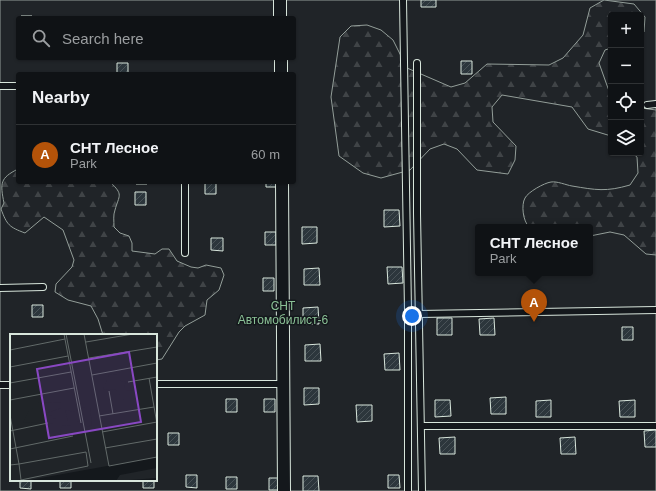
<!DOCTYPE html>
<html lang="en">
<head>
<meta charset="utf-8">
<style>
  :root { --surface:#0f1215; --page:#1d2022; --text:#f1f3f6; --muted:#9b9ea0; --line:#2f3234; --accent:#b45309 }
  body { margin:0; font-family:Helvetica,sans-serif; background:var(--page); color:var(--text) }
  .controls { position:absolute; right:12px; top:12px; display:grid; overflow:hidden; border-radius:4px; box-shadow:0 1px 3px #0004 }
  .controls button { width:36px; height:36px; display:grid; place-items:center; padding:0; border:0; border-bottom:1px solid var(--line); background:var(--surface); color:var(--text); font:20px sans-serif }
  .you { position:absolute; left:412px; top:316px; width:14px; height:14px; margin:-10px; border:3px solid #fff; border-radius:50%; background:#1a73e8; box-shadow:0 0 0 6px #1a73e833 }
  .badge { display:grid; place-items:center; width:26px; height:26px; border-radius:50%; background:var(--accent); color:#fff; font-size:13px; font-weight:700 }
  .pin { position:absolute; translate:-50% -33px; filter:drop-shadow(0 1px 2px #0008) }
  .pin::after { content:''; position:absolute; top:21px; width:14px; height:12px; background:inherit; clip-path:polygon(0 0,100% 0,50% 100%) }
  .popup { position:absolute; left:475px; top:224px; width:118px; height:52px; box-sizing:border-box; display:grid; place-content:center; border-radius:4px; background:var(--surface); filter:drop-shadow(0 1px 3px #0005); font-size:13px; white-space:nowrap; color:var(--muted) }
  .popup b { font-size:15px; color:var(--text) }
  .popup::after { content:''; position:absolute; left:50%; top:100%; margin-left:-8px; border:8px solid transparent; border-top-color:var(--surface) }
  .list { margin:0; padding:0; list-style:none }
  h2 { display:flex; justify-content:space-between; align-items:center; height:52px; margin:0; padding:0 16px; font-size:17px }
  h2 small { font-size:13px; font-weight:400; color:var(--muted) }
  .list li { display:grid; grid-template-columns:26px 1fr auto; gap:12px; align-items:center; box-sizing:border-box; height:60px; padding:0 16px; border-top:1px solid var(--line) }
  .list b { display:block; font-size:15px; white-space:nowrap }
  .list p { margin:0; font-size:13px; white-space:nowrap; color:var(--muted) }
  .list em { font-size:13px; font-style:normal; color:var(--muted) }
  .icon { flex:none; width:22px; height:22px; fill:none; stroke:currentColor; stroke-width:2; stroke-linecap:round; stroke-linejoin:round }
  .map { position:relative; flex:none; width:656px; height:491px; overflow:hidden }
  .search { position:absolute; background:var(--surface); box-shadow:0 1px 3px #0004; left:16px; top:16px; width:280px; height:44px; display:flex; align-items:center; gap:10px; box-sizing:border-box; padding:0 14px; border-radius:4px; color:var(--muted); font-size:15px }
  .panel { position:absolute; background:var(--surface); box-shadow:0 1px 3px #0004; left:16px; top:72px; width:280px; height:112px; border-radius:4px }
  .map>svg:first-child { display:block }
  .green { fill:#202428; stroke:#939e99; fill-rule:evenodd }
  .forest { fill:url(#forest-firs); stroke:#939e99 }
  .building { fill:url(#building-hatch); stroke:#d8e6dc }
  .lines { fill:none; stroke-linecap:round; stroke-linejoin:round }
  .lane-casing { stroke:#d8e6dc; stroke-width:8 }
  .street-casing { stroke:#d8e6dc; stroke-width:14 }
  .lane { stroke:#14181c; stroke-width:6 }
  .street { stroke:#14181c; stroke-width:12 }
  .labels { text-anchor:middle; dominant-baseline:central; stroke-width:3; stroke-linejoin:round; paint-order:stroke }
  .park-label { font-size:12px; fill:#8ac095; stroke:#14181c }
  .inset-road { fill:none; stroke:#626a69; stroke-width:1 }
  .view { fill:#8948c3; fill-opacity:0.15; stroke:#8948c3; stroke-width:2 }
  .inset-edge { fill:none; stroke:#d8e6dc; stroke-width:2 }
</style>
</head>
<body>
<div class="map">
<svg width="656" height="491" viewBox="0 0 656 491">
  <defs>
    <pattern id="forest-firs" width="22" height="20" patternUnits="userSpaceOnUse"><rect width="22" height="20" fill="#202428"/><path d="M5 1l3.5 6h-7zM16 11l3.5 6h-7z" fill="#404447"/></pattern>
    <pattern id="building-hatch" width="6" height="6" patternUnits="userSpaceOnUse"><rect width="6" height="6" fill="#2c363c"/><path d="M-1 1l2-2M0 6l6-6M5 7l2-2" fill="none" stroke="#4a5358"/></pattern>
  </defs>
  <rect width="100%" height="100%" fill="#14181c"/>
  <path class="green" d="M0 0H656V491H0ZM611 15H641V153H611ZM18 18H294V58H18ZM18 74H294V182H18ZM478 227H590V273H478ZM11 335H156V480H11Z"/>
  <path class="forest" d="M604 0 634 4 645 17 644 32 641 34V15H611V48L605 50 599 63 609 91 611 92V136L588 129 572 107 502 95 492 107 493 122 516 146 515 160 508 174 477 170 457 149 444 144 430 149 410 170 381 178 363 173 339 156 331 97 340 37 351 26 367 25 381 30 393 40 407 68 451 87 465 83 487 64 549 65 563 58 583 35 590 8Z
    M641 108 656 110V255L646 254 624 235 610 232 590 236V227H529C523 221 521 205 525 198 528 192 544 183 551 182 557 181 566 185 572 186 596 190 606 192 630 185L638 173 637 157 632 153H641Z
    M18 169V182H110C124 195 119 195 115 210 113 215 114 221 114 227L120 233 129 236 132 243V251L155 254 162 249H169L177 261 191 267 198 268 206 265 221 268 224 275 219 290 207 300 205 315 185 326 179 332 162 359 156 360V335H103L98 319 91 306 68 300 55 292 56 284 72 267 74 260 63 230 44 217 25 233C9 227 7 225 1 209L4 203C0 183 0 178 18 169Z"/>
  <path class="building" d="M421 0H436V7H421Z
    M21 16H32V18H21Z
    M461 61H472V74H461Z
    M117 63H128V74H117Z
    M136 182H147V184H136Z
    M205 182H216V194H205Z
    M266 182H277V187H266Z
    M135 192H146V205H135Z
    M384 210H399L400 226 384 227Z
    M302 227H317V243L302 244Z
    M265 232H276V245H265Z
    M211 238H223V251L211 250Z
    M387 267H402L403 283 388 284Z
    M319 268 320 285H304V269Z
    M263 278H274V291H263Z
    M32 305H43V317H32Z
    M318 307 319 324H303V308Z
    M437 318H452V335H437Z
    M494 318 495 335H480L479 319Z
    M622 327H633V340H622Z
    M320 344 321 361H305V345Z
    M399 353 400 370H385L384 354Z
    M304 388H319V404L304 405Z
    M506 397V414H491L490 398Z
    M226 399H237V412H226Z
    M264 399H275V412H264Z
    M435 400H450L451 416 435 417Z
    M551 400V417H536V401Z
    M635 400V417H620L619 401Z
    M356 405H372V421L357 422Z
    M656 430V447H645L644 431Z
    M168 433H179V445H168Z
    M455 437V454H440L439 438Z
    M575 437 576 454H561L560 438Z
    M186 475H197V488L186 487Z
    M388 475H399L400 488H388Z
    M303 476H318L319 491H303Z
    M226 477H237V489H226Z
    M269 478H280V490H269Z
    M20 480H31V489L20 488Z
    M60 480H71V488H60Z
    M143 480H154V488H143Z"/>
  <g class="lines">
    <defs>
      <path id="lane" d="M403 0 408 311V491
        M417 63V213L422 491
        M0 86H18
        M647 105 656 104
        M185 182V253
        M0 288 43 287
        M419 314 656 310
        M156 384H283
        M0 385H11
        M421 426H656"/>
      <path id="street" d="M280 0V18
        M281 58V74
        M282 182 284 491"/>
    </defs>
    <use href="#lane" class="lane-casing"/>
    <use href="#street" class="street-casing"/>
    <use href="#lane" class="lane"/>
    <use href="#street" class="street"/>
  </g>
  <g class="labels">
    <g class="park-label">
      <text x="283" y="306">СНТ<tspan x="283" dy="14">Автомобилист-6</tspan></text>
    </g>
  </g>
  <g transform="translate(10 334)">
    <rect width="147" height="147" fill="#14181c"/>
    <path d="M0 0H147V123L14 147H0Z" fill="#202428"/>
    <path d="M106 40 111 47 116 48 114 53 117 57 125 56 126 62 123 66H114L106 56 93 55 99 41ZM34 68 51 69V74L37 79 48 87H58L55 76 65 78 76 72 80 74 82 91 77 93 66 86 61 91 52 92 48 101 42 103 40 99 45 94 43 90 13 88 19 77 28 69ZM147 134V144L106 147 110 141Z" fill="#202428"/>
    <path class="inset-road" d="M54 0 71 89M56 0 81 129M74 0 99 132 147 123M76 8 123 0M0 16 55 5M79 24 147 13M0 33 58 22M82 41 147 29M139 44 147 90M118 48 147 43M0 49 61 38M99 57 103 80M0 66 64 54M0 81 9 130 11 146 78 132 76 118 9 130 0 131M89 82 144 73M0 97 38 89M92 98 147 88M95 114 147 105M0 115 63 102"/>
    <path class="view" d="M119 18 131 88 39 104 27 35Z"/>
    <rect width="147" height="147" class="inset-edge"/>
  </g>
</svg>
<div class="controls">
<button>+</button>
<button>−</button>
<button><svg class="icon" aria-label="locate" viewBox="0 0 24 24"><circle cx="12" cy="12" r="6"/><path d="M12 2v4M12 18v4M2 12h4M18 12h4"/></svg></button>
<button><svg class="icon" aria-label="layers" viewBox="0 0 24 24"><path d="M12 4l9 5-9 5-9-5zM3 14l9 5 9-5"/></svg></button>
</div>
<div class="you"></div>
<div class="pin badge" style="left:534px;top:322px">A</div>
<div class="popup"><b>СНТ Лесное</b>Park</div>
<div class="search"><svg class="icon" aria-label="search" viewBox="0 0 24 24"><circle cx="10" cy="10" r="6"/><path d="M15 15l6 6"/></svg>Search here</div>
<section class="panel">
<h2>Nearby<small></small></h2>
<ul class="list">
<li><span class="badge">A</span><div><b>СНТ Лесное</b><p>Park</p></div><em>60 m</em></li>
</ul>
</section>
</div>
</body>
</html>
